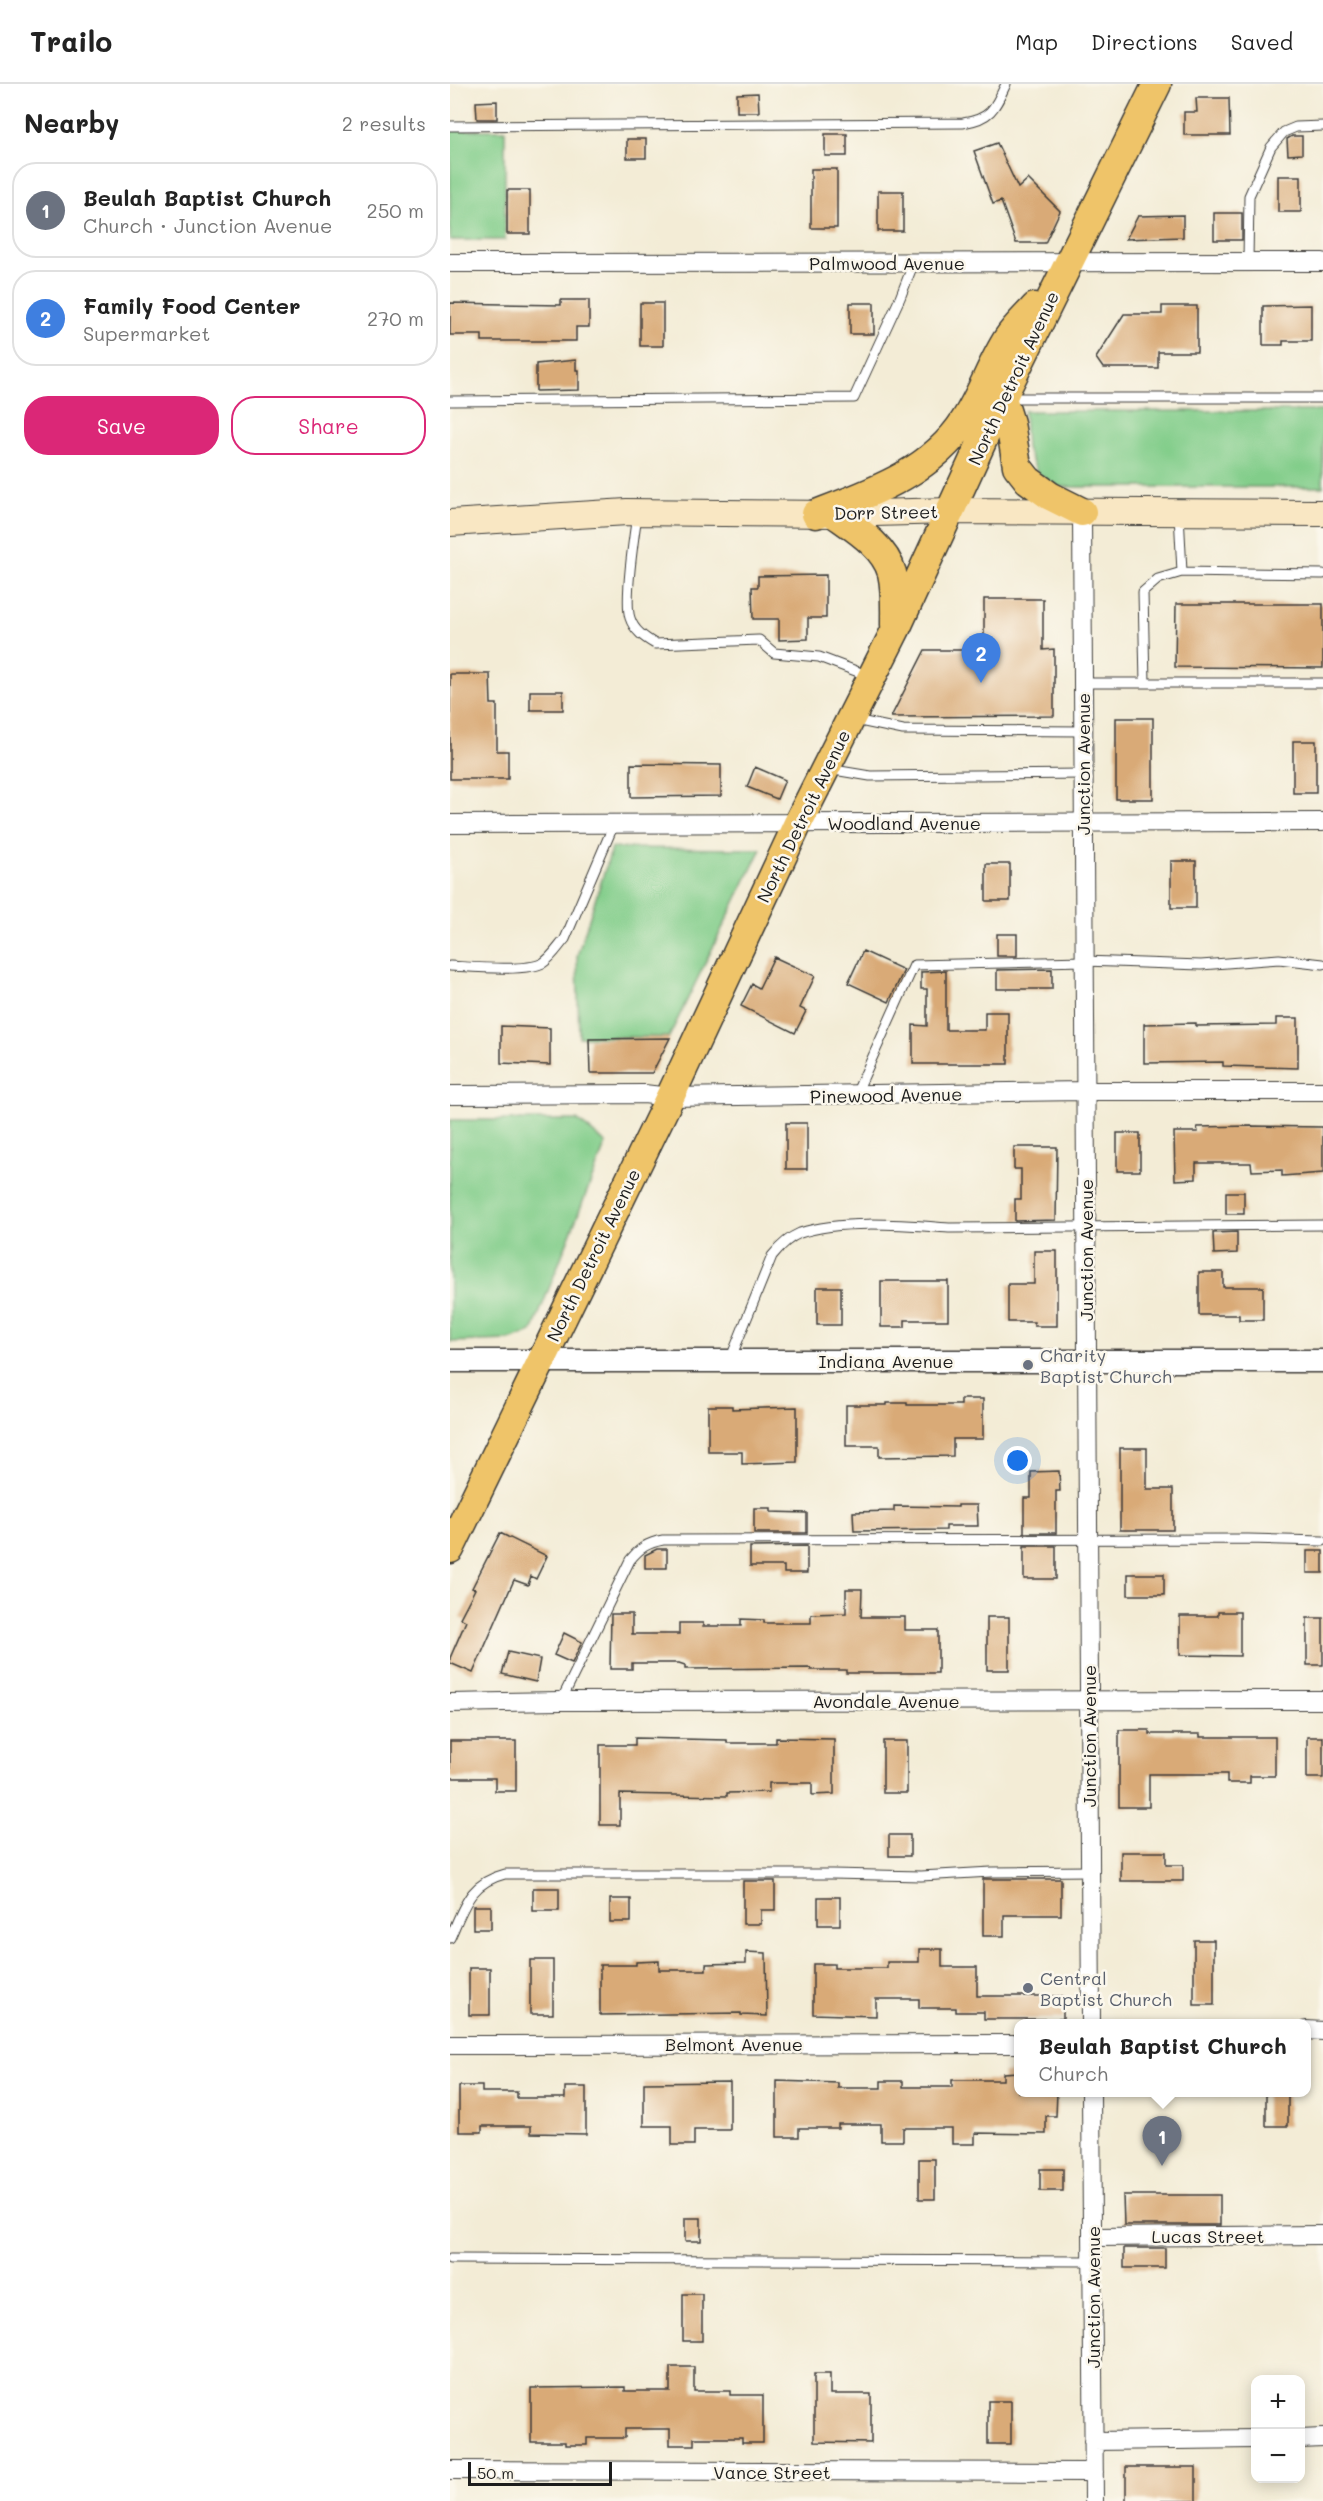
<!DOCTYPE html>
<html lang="en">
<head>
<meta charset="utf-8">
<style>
  :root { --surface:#fff; --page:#f6f6f6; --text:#222; --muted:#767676; --line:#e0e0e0; --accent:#db2777 }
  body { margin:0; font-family:Mali,sans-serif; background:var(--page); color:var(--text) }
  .controls { position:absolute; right:18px; bottom:18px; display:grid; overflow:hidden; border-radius:12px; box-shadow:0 3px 15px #0003 }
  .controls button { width:54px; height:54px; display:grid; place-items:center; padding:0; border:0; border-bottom:2px solid var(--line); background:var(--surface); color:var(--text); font:30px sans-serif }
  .scale { position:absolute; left:18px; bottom:15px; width:144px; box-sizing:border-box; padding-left:6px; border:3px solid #1c1c1c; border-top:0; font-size:16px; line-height:21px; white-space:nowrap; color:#1c1c1c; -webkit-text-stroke:4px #fbf7ec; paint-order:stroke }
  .you { position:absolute; left:568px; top:1377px; width:21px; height:21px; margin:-15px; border:4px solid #fff; border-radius:50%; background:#1a73e8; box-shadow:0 0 0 9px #1a73e833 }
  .badge { display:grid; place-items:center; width:39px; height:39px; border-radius:50%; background:var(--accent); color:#fff; font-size:20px; font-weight:700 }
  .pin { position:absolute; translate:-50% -50px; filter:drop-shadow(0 2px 3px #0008) }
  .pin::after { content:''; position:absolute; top:32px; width:21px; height:18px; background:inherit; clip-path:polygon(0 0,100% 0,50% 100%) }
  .popup { position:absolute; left:564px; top:1935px; width:297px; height:78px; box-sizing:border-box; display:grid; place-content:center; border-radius:12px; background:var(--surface); filter:drop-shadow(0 2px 4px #0005); font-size:20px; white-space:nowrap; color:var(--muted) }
  .popup b { font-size:22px; color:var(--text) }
  .popup::after { content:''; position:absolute; left:50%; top:100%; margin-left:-12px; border:12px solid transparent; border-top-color:var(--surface) }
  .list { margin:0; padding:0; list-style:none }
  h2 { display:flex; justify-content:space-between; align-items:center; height:78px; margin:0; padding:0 24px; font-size:26px }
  h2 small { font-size:20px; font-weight:400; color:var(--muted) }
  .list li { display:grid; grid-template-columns:39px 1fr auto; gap:18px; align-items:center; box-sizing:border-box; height:96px; margin:0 12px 12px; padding:0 12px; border:2px solid var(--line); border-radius:24px }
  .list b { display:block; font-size:22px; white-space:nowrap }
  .list p { margin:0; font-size:20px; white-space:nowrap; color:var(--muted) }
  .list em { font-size:20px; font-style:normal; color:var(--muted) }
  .actions { display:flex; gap:12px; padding:18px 24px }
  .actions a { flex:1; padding:14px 0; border:2px solid var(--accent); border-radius:24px; text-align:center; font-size:21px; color:var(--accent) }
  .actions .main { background:var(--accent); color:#fff }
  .map { position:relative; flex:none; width:873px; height:2417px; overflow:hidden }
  header { display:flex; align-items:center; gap:36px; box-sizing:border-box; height:84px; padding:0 30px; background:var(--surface); border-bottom:2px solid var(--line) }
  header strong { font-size:28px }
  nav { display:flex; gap:33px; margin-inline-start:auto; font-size:21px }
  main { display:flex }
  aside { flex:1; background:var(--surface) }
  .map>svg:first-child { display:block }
  .green { fill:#82cd8a; stroke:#4f7453; stroke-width:1.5 }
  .building { fill:#d9aa77 }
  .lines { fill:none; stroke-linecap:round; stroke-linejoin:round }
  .service-casing { stroke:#3c3b38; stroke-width:11 }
  .minor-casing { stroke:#3c3b38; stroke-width:20 }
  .tertiary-casing { stroke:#3c3b38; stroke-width:25 }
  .secondary-casing { stroke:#3c3b38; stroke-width:28 }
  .primary-casing { stroke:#3c3b38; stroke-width:31 }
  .service { stroke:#fff; stroke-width:9 }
  .minor { stroke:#fff; stroke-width:18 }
  .tertiary { stroke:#fff; stroke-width:22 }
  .secondary { stroke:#f9e7c3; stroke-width:26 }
  .primary { stroke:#efc469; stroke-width:28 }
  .worship-dot { fill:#6b7280; stroke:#fbf7ec; stroke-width:2 }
  .labels { text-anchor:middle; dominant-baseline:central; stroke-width:5; stroke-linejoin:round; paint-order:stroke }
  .street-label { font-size:18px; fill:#1c1c1c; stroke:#fbf7ec }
  .worship-label { font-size:18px; fill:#5b616d; stroke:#fbf7ec; text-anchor:start }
</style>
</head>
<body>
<header>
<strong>Trailo</strong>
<nav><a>Map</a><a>Directions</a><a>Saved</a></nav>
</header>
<main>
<aside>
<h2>Nearby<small>2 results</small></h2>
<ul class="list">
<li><span class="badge" style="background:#6b7280">1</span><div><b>Beulah Baptist Church</b><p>Church · Junction Avenue</p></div><em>250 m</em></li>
<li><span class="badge" style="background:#3f7fe0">2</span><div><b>Family Food Center</b><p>Supermarket</p></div><em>270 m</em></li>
</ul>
<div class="actions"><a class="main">Save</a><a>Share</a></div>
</aside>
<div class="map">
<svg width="873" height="2417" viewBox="0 0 873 2417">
  <rect width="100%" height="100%" fill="#fbf7ec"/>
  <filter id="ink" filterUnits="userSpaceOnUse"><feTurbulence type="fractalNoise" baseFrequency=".0167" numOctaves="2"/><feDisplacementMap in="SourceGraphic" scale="12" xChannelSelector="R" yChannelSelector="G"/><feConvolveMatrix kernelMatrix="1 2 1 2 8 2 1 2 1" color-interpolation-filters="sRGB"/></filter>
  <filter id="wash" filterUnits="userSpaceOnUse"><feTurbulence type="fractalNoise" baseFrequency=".008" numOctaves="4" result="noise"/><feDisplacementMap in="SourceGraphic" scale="24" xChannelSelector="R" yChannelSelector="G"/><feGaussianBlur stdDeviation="1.35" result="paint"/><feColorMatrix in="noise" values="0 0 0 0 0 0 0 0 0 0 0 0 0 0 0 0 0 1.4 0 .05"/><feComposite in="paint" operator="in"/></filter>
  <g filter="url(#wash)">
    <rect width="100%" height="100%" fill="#f3ecd6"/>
    <path class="green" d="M0 46H55V156H0Z
      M574 327H873V403H609L588 390 576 364Z
      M162 764 311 765 219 953H129L127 872Z
      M0 1036H127L156 1059 82 1248 59 1256 0 1258Z"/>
    <g id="blocks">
      <path class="building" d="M308 9 309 28H287V10Z
        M746 14H779L780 51H734V28H747Z
        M47 17V35H27L26 18Z
        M375 50H397V72H375Z
        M842 52H852V70L838 71 837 55Z
        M177 55H196V74H177Z
        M547 59 568 104 578 95 610 127 595 159H566L551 117 543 120 524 67Z
        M361 85H387V144H361Z
        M828 92H851V128H828Z
        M57 106H80V150H57Z
        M428 107H453V147H428Z
        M764 129H792V156H764Z
        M733 131V153L676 155 688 132Z
        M111 216H139V243H126V257H32V251H0V219L111 221Z
        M190 219H213V262H190Z
        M400 219H424V250H400Z
        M861 221V257H833V261H813V222Z
        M712 222H747V268H708V284H653L646 274 674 230H712Z
        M126 276V286H129V306L86 307V280Z
        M376 491V534H358V555L329 556V535H303L302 503H308V492Z
        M534 515H593V566L604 565V632L441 633 475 566H534Z
        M726 520H873V584L725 583Z
        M0 590H40L41 620H47V667H58V695H0Z
        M80 607H113V626H80Z
        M666 634H703V715H666Z
        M843 657H866V709H843Z
        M181 680 271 681V712L181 713Z
        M305 683 335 696 327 715 297 703Z
        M721 777H746V824H721Z
        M536 780H560V817H536Z
        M547 850H567V872H547Z
        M413 867 454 886 439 918 398 899Z
        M324 873 365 892 350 924 356 927 345 949 291 922 302 900 309 904Z
        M602 885V905H547V886Z
        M496 887V946H535V928H558V980H463V941L477 942V905H471V888Z
        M826 934H848V984L773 982V978L694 979V940L746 939V942L826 941Z
        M51 942 100 944V981L51 979Z
        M220 954 202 989H140L139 955Z
        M336 1039H357V1085H336Z
        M801 1042 873 1043V1089L832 1092V1086L802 1087 801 1079H746V1095L725 1096 724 1048H748L747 1043Z
        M667 1049H690V1087H667Z
        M564 1063H607L606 1136 565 1137V1115H571V1085H564Z
        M776 1108H794V1130H776Z
        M787 1148V1169L764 1170 763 1149Z
        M584 1167H607V1242H584V1238H558V1200H584Z
        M749 1188H773V1203H813V1236H789V1231H749Z
        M431 1197H498V1236H455V1243H431Z
        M367 1203H391V1241H367Z
        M511 1315H533V1355H503V1372L429 1373V1362H396V1321H437V1319H457V1321H511Z
        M258 1322H282V1325L347 1323V1378L292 1380V1368H258Z
        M670 1364H697V1405H723V1446H670Z
        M609 1387 610 1407H606V1449H574V1414H581V1388Z
        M508 1421H527L528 1442H496V1446L404 1447 403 1428 444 1427V1422L508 1423Z
        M304 1424H321V1428L357 1429V1449H304Z
        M50 1449 97 1472 86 1495 81 1492 78 1501 64 1496 23 1589 0 1579V1574L16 1537 10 1534 25 1505 22 1504Z
        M357 1462V1489H334V1482H300V1463Z
        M574 1462H606V1495H574Z
        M207 1465H217V1484H195V1471Z
        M857 1467H873V1489H857Z
        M678 1490H714V1511H678Z
        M396 1505H412L411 1533H455V1546H488V1589H396V1586H361V1584L235 1585V1581L229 1579H182V1585H160L161 1530H182V1550H229V1539H253V1542H291V1535L314 1536V1539H361V1530L396 1529Z
        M768 1528H790V1572L730 1571V1532H768Z
        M537 1533H559V1586H537Z
        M857 1534H873V1581H857Z
        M114 1549 132 1558 122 1579 104 1571Z
        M58 1568 90 1575 86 1598 52 1590Z
        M669 1646H699V1650H750V1653H825V1692H800V1699H777V1690H699V1723H669Z
        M857 1653H873V1694H857Z
        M185 1654 277 1656V1659H326V1654L384 1655V1710L362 1711V1699H319V1708L277 1709V1712L170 1710V1741H150V1661H185Z
        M0 1657H66V1707H45V1694H0Z
        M433 1657H457V1709H433Z
        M439 1751H460V1772H439Z
        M671 1768H716V1781H733V1797H671Z
        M533 1795H611V1831H554V1852H533Z
        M293 1797H325V1826H311V1840H293Z
        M83 1804H109V1827H83Z
        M368 1813H390V1841H368Z
        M160 1815H181V1838H160Z
        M23 1822H41V1845H23Z
        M744 1856H764V1921H744Z
        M469 1865H492V1883H527V1912H613V1935H534V1928H506V1924H469V1915H426V1932L363 1930V1880H384V1884H437V1878H469Z
        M296 1868 316 1869 317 1932 291 1931V1929L150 1931V1881H186V1878L209 1877V1886H256V1880L296 1879Z
        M80 1876H103V1930H80Z
        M19 1884H40V1931H19Z
        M568 1988V2008H607L606 2032H596V2050L525 2049V2060H502V2044H453V2057H431V2040H388V2044H349V2053H327V1997L388 1999V2004H431V1997H453V2003H502V1996H553V1989Z
        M280 1998V2046H244V2061H222V2042H194V1999Z
        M9 2002H32V2008H67V2014H115V2003H136V2050L81 2049V2042H32V2048H9Z
        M816 2008H838V2042H816Z
        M469 2075H485V2115H469Z
        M590 2085H613V2107H590Z
        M673 2111H770V2141H674Z
        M235 2134H251V2157H235Z
        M674 2164H715V2184H674Z
        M233 2210H252V2257H233Z
        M220 2283H244V2307H280V2311H313V2359H292V2354H244V2361H220V2345H175V2354H137V2361H115V2358H81V2304L175 2303V2307H220Z
        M364 2290H380V2310H421V2359L364 2358Z
        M538 2317H561V2360H538Z
        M676 2383H746V2417H676Z"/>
    </g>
  </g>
  <g filter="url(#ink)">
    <use href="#blocks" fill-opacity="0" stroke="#3c3b38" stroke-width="1.5"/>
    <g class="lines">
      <defs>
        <path id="service" d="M0 42 513 39C541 35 545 24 556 0
          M798 177 799 112 821 63 834 48 846 43 873 42
          M557 314H873
          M0 317 404 314 450 214 464 178
          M729 430 732 488
          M187 431C184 452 174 516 180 534 184 547 195 554 205 560L309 556 324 569 369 573 419 592
          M633 599H873
          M695 599 693 508 708 495 732 488 873 490
          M405 636 453 646 633 647
          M378 685 420 692 633 690
          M0 882C21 883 76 888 93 879 102 873 108 863 115 855L164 740
          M406 1010 464 881 634 877 751 881 829 875 873 880
          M280 1276 322 1172C330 1162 338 1154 350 1149 390 1135 457 1141 499 1144L873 1141
          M111 1617 180 1476C190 1464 197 1459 213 1456L798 1455 873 1457
          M0 1854C14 1823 19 1799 55 1790H382L471 1792 541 1788 640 1787
          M0 2175 642 2177"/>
        <path id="minor" d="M0 179 873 178
          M632 428 641 1940
          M0 740 873 738
          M0 1011 194 1010 220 1013 635 1007H873
          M0 1619 111 1617 873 1616
          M856 1946 873 1947
          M0 1961 568 1960
          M641 2008 644 2417
          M642 2153 873 2151
          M850 2355 873 2354
          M643 2357 806 2355
          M0 2386 644 2388"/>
        <path id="tertiary" d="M0 1277H873"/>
        <path id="secondary" d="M0 439 177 428 385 430 501 427 873 429"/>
        <path id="primary" d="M552 314 560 339 567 382 578 396 600 412 632 428
          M366 430C421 409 482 388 515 336 532 310 541 280 558 254 565 243 576 233 585 223
          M385 430C406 445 435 463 442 489 446 506 445 524 445 541
          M0 1465 220 1013 348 739 446 545 552 314 707 0"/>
      </defs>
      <use href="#service" class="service-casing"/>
      <use href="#minor" class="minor-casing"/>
      <use href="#tertiary" class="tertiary-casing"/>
      <use href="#secondary" class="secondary-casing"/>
      <use href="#primary" class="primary-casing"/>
      <use href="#service" class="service"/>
      <use href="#minor" class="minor"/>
      <use href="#tertiary" class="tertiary"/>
      <use href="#secondary" class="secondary"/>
      <use href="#primary" class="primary"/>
    </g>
  </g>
  <g class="worship-dot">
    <circle cx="578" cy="1281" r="6"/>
    <circle cx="578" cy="1904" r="6"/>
  </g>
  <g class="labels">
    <g class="street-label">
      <text x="437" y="179">Palmwood Avenue</text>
      <text transform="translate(563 294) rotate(-65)">North Detroit Avenue</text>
      <text transform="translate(436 428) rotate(-1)">Dorr Street</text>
      <text transform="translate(633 680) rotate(-90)">Junction Avenue</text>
      <text transform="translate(353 732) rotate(-64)">North Detroit Avenue</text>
      <text x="454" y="739">Woodland Avenue</text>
      <text transform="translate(436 1011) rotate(-1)">Pinewood Avenue</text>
      <text transform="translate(636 1166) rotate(-90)">Junction Avenue</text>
      <text transform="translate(143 1171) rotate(-64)">North Detroit Avenue</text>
      <text x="436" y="1277">Indiana Avenue</text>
      <text x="436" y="1617">Avondale Avenue</text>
      <text transform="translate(639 1652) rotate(-90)">Junction Avenue</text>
      <text x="284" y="1960">Belmont Avenue</text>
      <text x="758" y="2152">Lucas Street</text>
      <text transform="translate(643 2213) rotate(-90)">Junction Avenue</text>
      <text x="322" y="2388">Vance Street</text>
    </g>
    <g class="worship-label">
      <text x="590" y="1271">Charity<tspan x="590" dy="21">Baptist Church</tspan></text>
      <text x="590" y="1894">Central<tspan x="590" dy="21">Baptist Church</tspan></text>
    </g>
  </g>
</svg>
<div class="controls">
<button>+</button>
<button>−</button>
</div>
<div class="scale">50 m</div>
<div class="you"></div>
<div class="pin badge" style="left:712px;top:2082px;background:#6b7280">1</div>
<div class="popup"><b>Beulah Baptist Church</b>Church</div>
<div class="pin badge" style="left:531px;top:599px;background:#3f7fe0">2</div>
</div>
</main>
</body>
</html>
